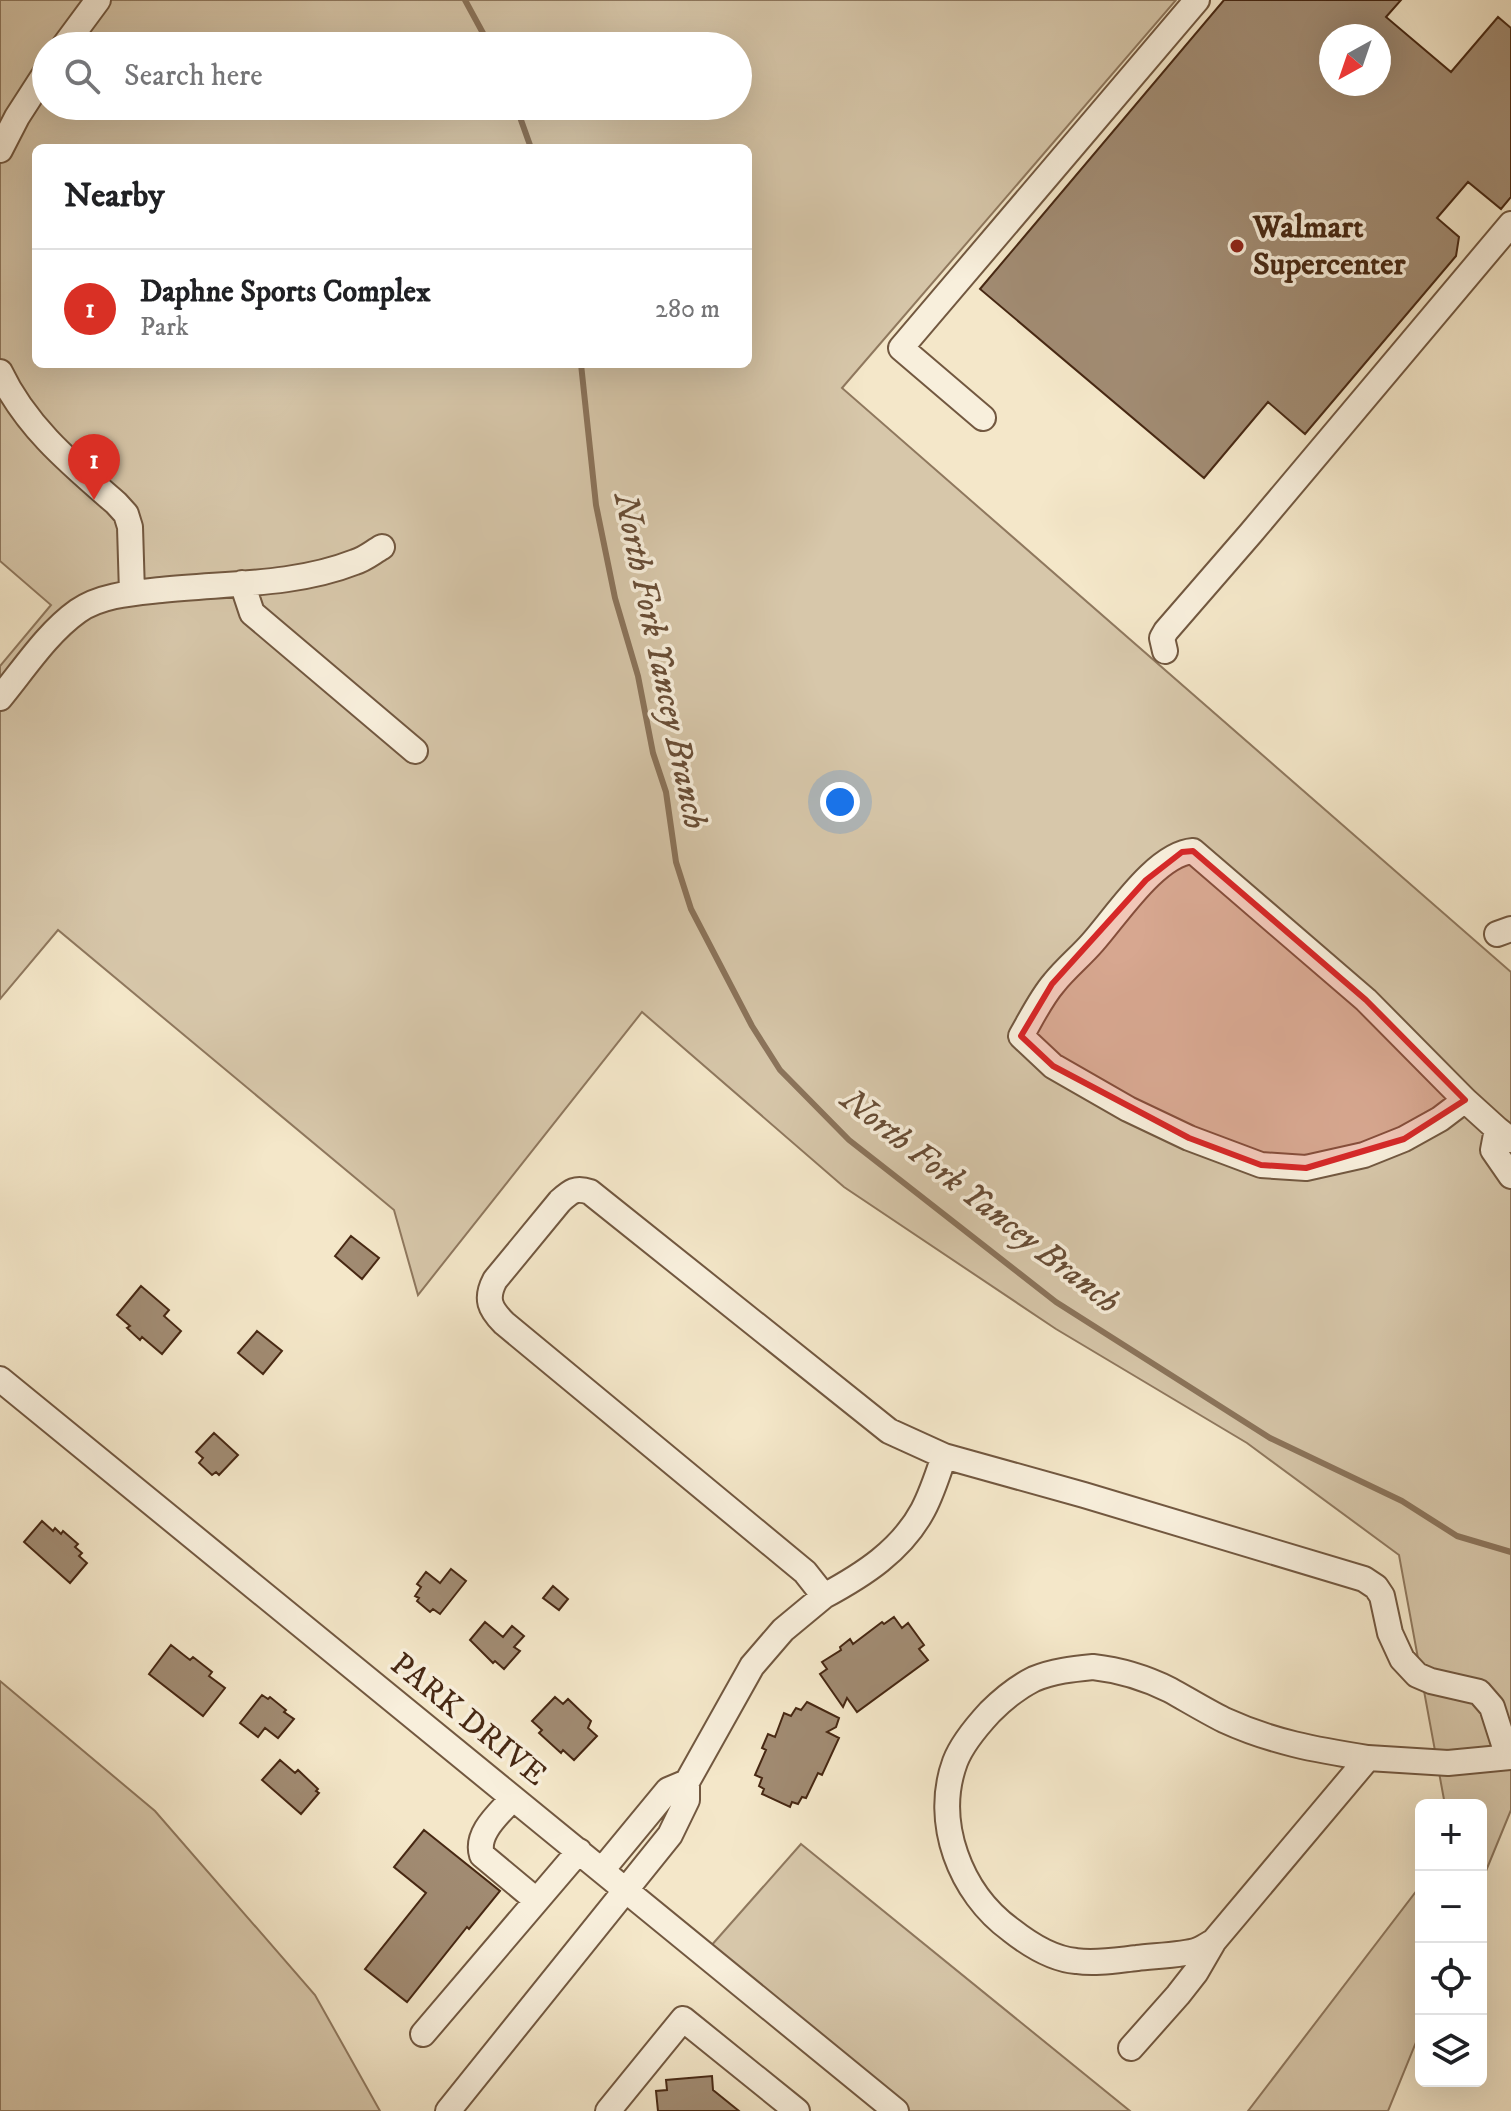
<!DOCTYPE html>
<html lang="en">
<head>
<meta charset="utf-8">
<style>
  :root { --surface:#fff; --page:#f2f2f2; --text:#202124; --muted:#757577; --line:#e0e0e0; --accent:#d93025 }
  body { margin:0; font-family:"IM FELL DW Pica",serif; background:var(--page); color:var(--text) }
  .controls { position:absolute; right:24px; bottom:24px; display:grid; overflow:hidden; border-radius:12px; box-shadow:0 8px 32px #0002 }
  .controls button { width:72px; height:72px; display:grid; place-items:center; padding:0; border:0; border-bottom:2px solid var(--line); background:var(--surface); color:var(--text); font:40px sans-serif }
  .compass { position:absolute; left:1319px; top:24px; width:72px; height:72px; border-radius:50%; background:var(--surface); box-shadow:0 8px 32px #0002; rotate:220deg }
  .you { position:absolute; left:840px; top:802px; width:28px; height:28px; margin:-20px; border:6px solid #fff; border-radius:50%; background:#1a73e8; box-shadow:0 0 0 12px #1a73e833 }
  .badge { display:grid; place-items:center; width:52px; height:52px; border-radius:50%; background:var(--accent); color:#fff; font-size:26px; font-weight:700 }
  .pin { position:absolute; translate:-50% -66px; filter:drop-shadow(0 2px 4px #0008) }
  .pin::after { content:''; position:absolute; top:42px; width:28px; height:24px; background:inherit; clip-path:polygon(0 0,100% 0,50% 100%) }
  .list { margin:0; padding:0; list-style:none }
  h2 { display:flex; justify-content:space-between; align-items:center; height:104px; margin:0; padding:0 32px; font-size:34px }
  h2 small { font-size:26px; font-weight:400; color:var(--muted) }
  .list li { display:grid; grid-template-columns:52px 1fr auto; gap:24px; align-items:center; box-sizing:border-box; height:120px; padding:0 32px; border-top:2px solid var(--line) }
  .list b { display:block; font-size:30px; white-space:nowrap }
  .list p { margin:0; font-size:26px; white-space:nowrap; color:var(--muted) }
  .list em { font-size:26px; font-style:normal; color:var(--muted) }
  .icon { flex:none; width:44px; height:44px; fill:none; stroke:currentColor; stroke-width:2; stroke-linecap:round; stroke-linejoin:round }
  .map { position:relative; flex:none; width:1511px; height:2111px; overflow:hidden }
  .search { position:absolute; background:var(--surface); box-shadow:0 8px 32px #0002; left:32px; top:32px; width:720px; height:88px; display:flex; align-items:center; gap:20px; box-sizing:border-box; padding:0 28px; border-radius:44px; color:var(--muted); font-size:30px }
  .panel { position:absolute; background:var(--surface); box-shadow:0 8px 32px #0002; left:32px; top:144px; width:720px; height:224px; border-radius:12px }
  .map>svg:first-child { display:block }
  .green { fill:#d7c7aa; stroke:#8f785e; stroke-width:2; fill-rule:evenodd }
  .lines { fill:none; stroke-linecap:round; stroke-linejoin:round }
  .stream { stroke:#8b745b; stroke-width:6 }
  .building { fill:#a18b72; stroke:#472813; stroke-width:2; fill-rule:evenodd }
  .minor-casing { stroke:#725840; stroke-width:28 }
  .minor { stroke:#f8efdc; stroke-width:24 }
  .marked { fill:#d62828; fill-opacity:0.2; stroke:#d62828; stroke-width:6; stroke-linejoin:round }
  .poi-dot { fill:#8f2418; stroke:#f8efdc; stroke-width:3 }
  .labels { text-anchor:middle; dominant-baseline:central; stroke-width:7; stroke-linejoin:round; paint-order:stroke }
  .poi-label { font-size:32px; font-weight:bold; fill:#472813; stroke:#f8efdc; text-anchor:start }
  .street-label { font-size:32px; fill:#472813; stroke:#f8efdc }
  .water-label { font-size:34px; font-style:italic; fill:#694e37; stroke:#f8efdc }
</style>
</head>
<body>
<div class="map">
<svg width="1511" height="2111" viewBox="0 0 1511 2111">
  <rect width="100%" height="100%" fill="#f4e7c9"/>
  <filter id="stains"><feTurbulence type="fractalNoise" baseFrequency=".0025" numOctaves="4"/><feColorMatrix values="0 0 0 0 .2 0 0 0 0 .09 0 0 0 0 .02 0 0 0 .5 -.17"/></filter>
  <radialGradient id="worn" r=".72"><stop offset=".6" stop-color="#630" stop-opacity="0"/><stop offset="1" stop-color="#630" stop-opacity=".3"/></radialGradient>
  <path class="green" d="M0 0H1176L842 388 1511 972V1810L1481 1883V1805H1445L1399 1555 1247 1443 1056 1329 844 1187 642 1012 418 1295 394 1210 58 930 0 999V666L51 605 0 561ZM46 46H738V106H46ZM36 148H748V364H36Z
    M0 1681 155 1811 315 1995 380 2111H0Z
    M801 1844 1130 2111H909L710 1947Z
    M1421 1885V2030L1388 2111H1248Z"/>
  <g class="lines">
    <path class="stream" d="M465 0 490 46
      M516 106 531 148
      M581 364 596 505 615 598 638 676 653 753 666 792 676 862 691 909 752 1026 780 1070 849 1140 1056 1302 1270 1438 1402 1501 1457 1536 1511 1552"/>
  </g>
  <path class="building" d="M1224 0H1401L1386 17 1451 72 1498 17 1511 28V197L1501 209 1468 182 1437 218 1459 237 1456 256 1305 434 1268 402 1204 478 980 289ZM1331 36H1379V84H1331Z
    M351 1236 379 1258 362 1279 335 1256Z
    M141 1286 169 1310 164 1316 181 1331 162 1354 142 1337 140 1340 127 1328 130 1326 117 1315Z
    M257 1331 282 1351 263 1374 238 1353Z
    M214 1433 238 1455 219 1475 216 1472 212 1475 199 1463 203 1458 196 1452Z
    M42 1521 53 1531 55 1528 61 1534 63 1531 78 1544 75 1547 82 1553 79 1556 87 1563 70 1583 24 1542Z
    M451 1569 466 1581 440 1614 433 1609 430 1612 417 1601 419 1598 415 1596 421 1587 417 1584 426 1572 440 1583Z
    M553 1586 568 1599 559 1610 543 1598Z
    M894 1617 902 1628 908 1623 924 1645 919 1649 928 1660 857 1712 847 1698 843 1707 820 1674 827 1669 822 1662 841 1650 840 1647 850 1639 853 1644 882 1622 884 1624Z
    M485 1622 503 1637 512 1626 524 1636 514 1647 520 1651 504 1669 495 1661 493 1663 470 1640Z
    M171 1645 190 1660 193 1657 212 1672 209 1676 225 1688 203 1716 149 1674Z
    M262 1695 268 1699 270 1697 286 1710 284 1712 294 1719 278 1738 265 1728 258 1737 240 1723Z
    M555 1697 563 1704 568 1699 591 1721 588 1728 597 1736 574 1760 563 1750 561 1753 539 1733 542 1730 532 1721Z
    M807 1702 839 1718 836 1727 827 1732 839 1738 822 1775 818 1773 806 1798 802 1797 798 1804 792 1802 790 1807 762 1794 764 1789 759 1786 762 1778 755 1775 766 1750 762 1748 768 1734 775 1737 784 1713 791 1716 796 1708 801 1710Z
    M280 1760 295 1773 298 1770 318 1789 316 1791 319 1793 301 1814 262 1780Z
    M424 1830 500 1891 469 1929 467 1927 407 2002 365 1969 426 1893 394 1867Z
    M712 2076 713 2090 739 2111H658L656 2091 667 2090 666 2080Z"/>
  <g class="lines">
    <defs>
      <path id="minor" d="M64 46 98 0
        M0 150 17 117 46 72
        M0 372C26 427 71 464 116 503L126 514 130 527 132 593
        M983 418 901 348 1197 0
        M242 583 252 613 415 751
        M1165 651 1162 638 1166 631 1251 533 1511 224
        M0 698C24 669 47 633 78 611 101 595 133 593 161 590 225 583 294 586 355 562 365 559 373 552 382 547
        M1497 934 1511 929
        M1465 1100 1440 1119 1404 1139 1364 1155 1306 1168 1261 1165 1189 1138 1128 1109 1053 1066 1021 1036C1031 1019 1041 998 1054 983 1066 968 1081 956 1093 942 1117 915 1156 854 1193 851L1366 1000 1465 1100 1497 1129
        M1511 1140 1497 1129 1493 1150 1511 1176
        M0 1379 896 2111
        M944 1456C938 1474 932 1493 923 1510 901 1551 863 1575 824 1596L805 1572 504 1323C490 1309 485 1299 495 1280L560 1201C571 1191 576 1187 590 1192L889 1431 944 1456 1084 1495 1364 1579 1376 1587 1382 1596 1390 1633 1402 1659 1417 1675 1431 1681 1479 1692 1492 1707 1508 1757
        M1093 1667C1120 1670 1146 1678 1170 1690 1188 1700 1206 1711 1224 1720 1272 1742 1316 1750 1368 1758L1214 1941C1209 1944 1203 1948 1198 1950 1186 1955 1152 1956 1137 1958 1118 1960 1096 1964 1076 1961 1052 1959 1030 1945 1011 1930 960 1893 933 1822 955 1762 961 1746 978 1725 990 1712 1003 1699 1018 1687 1034 1679 1053 1671 1073 1669 1093 1667Z
        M1368 1758 1448 1763 1511 1757
        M513 1798C500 1813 475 1833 482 1855L536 1900
        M602 1870 668 1790 687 1782
        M423 2034 579 1851
        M1131 2048 1178 1995 1196 1972 1214 1941
        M448 2111 670 1835 687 1800V1782L752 1666 783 1630 824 1596
        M608 2111 683 2019 797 2111"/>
    </defs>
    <use href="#minor" class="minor-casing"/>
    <use href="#minor" class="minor"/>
  </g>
  <path class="marked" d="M1193 851 1366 1000 1465 1100 1404 1139 1306 1168 1261 1165 1189 1138 1053 1066 1021 1036 1052 984 1146 880 1182 852Z"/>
  <circle class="poi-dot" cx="1237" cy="246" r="8"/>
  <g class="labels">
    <g class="poi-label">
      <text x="1253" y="228">Walmart<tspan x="1253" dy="37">Supercenter</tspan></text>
    </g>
    <g class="street-label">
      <text transform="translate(468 1720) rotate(39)">PARK DRIVE</text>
    </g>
    <g class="water-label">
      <text transform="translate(660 661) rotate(78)">North Fork Yancey Branch</text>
      <text transform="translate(980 1201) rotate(38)">North Fork Yancey Branch</text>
    </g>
  </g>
  <rect width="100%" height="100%" filter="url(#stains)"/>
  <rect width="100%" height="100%" fill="url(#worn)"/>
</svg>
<div class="controls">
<button>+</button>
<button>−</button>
<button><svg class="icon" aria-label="locate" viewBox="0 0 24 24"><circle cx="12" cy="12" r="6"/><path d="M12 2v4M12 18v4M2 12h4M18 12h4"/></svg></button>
<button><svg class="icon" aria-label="layers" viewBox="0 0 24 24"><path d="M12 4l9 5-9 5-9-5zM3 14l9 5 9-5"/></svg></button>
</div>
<svg class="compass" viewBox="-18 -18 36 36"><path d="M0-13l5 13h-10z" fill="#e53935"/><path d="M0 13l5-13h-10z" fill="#757577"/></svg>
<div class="you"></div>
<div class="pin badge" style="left:94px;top:500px">1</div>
<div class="search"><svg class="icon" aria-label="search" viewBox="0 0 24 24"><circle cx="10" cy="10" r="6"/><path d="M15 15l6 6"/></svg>Search here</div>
<section class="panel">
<h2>Nearby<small></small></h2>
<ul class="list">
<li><span class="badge">1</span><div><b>Daphne Sports Complex</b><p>Park</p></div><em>280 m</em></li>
</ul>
</section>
</div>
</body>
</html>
